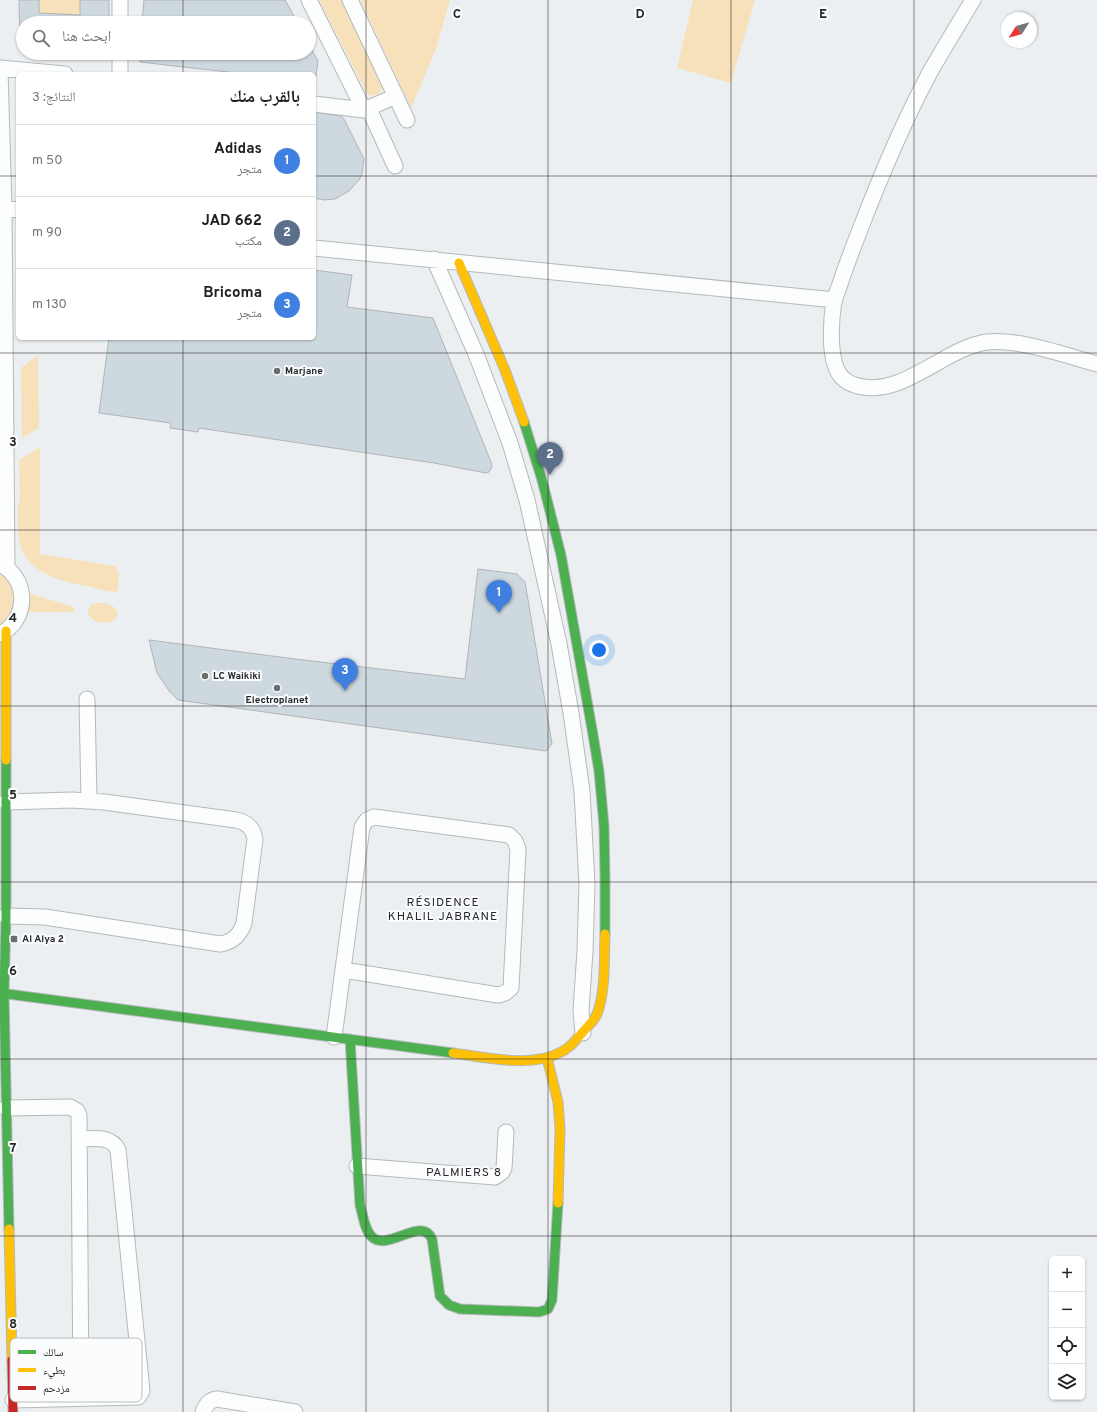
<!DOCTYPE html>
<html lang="ar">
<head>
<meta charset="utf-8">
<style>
  :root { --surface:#fff; --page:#f2f2f2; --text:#202124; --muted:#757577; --line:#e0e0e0; --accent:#d93025 }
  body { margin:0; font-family:Overpass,"Noto Naskh Arabic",sans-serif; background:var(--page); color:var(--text); direction:rtl }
  .controls { position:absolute; right:12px; bottom:12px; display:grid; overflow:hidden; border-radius:6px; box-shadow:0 1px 3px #0004 }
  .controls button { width:36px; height:36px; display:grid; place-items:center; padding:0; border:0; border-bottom:1px solid var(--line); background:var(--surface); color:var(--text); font:20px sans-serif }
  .compass { position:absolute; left:1001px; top:12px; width:36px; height:36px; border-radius:50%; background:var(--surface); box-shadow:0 1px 3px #0004; rotate:233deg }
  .you { position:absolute; left:599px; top:650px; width:14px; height:14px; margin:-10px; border:3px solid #fff; border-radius:50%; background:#1a73e8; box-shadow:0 0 0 6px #1a73e833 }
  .badge { display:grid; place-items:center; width:26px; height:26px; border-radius:50%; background:var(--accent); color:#fff; font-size:13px; font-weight:700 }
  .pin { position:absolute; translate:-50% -33px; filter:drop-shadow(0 1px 2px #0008) }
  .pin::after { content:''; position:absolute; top:21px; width:14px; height:12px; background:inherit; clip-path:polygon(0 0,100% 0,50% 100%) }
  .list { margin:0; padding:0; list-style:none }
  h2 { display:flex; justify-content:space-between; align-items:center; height:52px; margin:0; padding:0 16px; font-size:17px }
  h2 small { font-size:13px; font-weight:400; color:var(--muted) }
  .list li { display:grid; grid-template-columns:26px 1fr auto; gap:12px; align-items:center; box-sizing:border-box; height:72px; padding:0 16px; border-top:1px solid var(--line) }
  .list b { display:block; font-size:15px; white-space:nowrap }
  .list p { margin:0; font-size:13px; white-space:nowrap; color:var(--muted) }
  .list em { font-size:13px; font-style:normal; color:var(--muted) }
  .icon { flex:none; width:22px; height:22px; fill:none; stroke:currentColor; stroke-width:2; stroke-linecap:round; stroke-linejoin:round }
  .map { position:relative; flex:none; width:1097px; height:1412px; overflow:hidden; direction:ltr }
  .search { position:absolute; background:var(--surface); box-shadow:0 1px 3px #0004; left:16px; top:16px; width:300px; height:44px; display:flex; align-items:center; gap:10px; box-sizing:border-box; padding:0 14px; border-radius:22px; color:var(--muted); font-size:15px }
  .panel { position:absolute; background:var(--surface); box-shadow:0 1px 3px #0004; left:16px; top:72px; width:300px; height:268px; border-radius:6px; direction:rtl }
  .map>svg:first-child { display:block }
  .green { fill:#f6e1ba }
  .building { fill:#ced9df; stroke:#b2b4b6 }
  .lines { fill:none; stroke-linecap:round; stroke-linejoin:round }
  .street-casing { stroke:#b6b9ba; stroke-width:17 }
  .fast-casing { stroke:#b6b9ba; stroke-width:11 }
  .slow-casing { stroke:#b6b9ba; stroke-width:11 }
  .jam-casing { stroke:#b6b9ba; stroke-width:11 }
  .street { stroke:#fcfdfd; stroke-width:15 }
  .fast { stroke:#4caf50; stroke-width:9 }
  .slow { stroke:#ffc107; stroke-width:9 }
  .jam { stroke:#c62828; stroke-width:9 }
  .grid { fill:none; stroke:#252729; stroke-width:1; stroke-opacity:0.55 }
  .poi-dot { fill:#6b6d6f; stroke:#fafcfe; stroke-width:1.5 }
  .labels { text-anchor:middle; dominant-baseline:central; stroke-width:4; stroke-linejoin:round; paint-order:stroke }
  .poi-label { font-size:10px; font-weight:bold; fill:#252729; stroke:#fafcfe; text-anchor:start }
  .quarter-label { font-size:12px; letter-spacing:1px; fill:#252729; stroke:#fafcfe }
  .key { fill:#fafcfe; stroke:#babcbe; stroke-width:1 }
  .key-label { font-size:11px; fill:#252729 }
  .grid-label { font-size:13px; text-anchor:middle; font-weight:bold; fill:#252729; stroke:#fafcfe; stroke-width:4; stroke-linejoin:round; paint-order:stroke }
</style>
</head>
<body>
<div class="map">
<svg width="1097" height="1412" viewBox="0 0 1097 1412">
  <rect width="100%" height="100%" fill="#eceff2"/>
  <path class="green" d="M39 0H80V15L39 13Z
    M319 0H342L382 84C384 92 376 97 369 95L366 92Z
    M360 0H450L436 49 411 108Z
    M693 0H755L731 83 677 68Z
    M38 355 39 428 22 438 21 368Z
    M40 447V554L115 566 119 573 118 589 116 592C108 592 99 589 91 587 65 582 29 575 20 545 17 534 18 516 18 505L20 499 19 460Z
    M0 571C16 581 16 594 16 611L0 628Z
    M28 593 74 607V612H26L29 603Z
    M97 603C105 603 115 604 118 613 115 629 86 624 88 609L92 604Z"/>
  <path class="building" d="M19 0H39V13L80 15V0H109V23H23V47H20Z
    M144 0H285L298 23H142Z
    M309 45 318 61 315 82 314 74H245L140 62V53H309Z
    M314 112 341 116 344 119 364 159 362 174 359 180 349 191 335 199 324 200 314 198Z
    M314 270 352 275 347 307 433 318 491 462 492 467 489 472 486 473 434 463 199 428 198 432 170 428 171 423 99 413 109 338H314Z
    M478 569 517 574 525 582 552 744 546 751 178 700 170 692 157 673 149 640 295 659 465 679Z"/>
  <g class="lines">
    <defs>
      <path id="street" d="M309 0 364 110
        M350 0 407 120
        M973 0C958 25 943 49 929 74 903 123 881 175 861 227 854 245 847 263 841 281 839 288 836 294 834 301 831 320 828 358 840 375 845 382 855 386 863 387 906 394 945 348 987 342 1016 338 1068 356 1097 364
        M120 23V0
        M0 68 65 74
        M0 70 4 208 7 567
        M120 74V53
        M314 104 364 110 396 96
        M369 109 395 166
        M0 207 18 210
        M314 248 835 300
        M434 259 476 354 510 443 527 500 559 644 571 713 582 791 587 884 585 951 581 1010 583 1033
        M0 564C29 578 29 620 0 634
        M87 699 89 801
        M6 802 72 800 104 802 236 820C247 822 253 828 255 839L244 923C240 935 233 942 220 944L45 917 6 916
        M334 1037 362 827 367 820 374 817 509 835 515 841 518 849 511 988 505 993 498 995 344 970
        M6 1108 70 1107 77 1111 79 1115 81 1398
        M357 1166 495 1177 502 1172 504 1168 506 1132
        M13 1400 138 1397 142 1391 118 1150C111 1135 94 1139 80 1139
        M203 1412C206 1405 209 1400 217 1399L295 1412"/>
      <path id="fast" d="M524 422 542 480 561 555 592 729 599 771 604 826 605 877V934
        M6 760V916L4 994 9 1229
        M0 993 453 1053
        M350 1039 360 1205C363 1215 364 1229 372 1237 388 1252 422 1215 432 1239L440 1296 449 1305 460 1309 539 1312 548 1309 552 1300 558 1203"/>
      <path id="slow" d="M459 263 505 370 524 422
        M6 631V760
        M453 1053C483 1057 531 1068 559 1053 569 1049 575 1041 582 1033 587 1027 594 1021 597 1014 606 991 604 958 605 934
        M547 1058 558 1102 560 1129 558 1203
        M9 1229 12 1360"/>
      <path id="jam" d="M12 1360 13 1412"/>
    </defs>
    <use href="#street" class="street-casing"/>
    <use href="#fast" class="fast-casing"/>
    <use href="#slow" class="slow-casing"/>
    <use href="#jam" class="jam-casing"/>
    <use href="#street" class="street"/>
    <use href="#fast" class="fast"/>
    <use href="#slow" class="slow"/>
    <use href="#jam" class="jam"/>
  </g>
  <path class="grid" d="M183 0V23M366 0V1412M548 0V1412M731 0V1412M914 0V1412M183 53V74M0 176H18M314 176H1097M183 338V1412M0 353H1097M0 530H1097M0 706H1097M0 882H1097M0 1059H1097M0 1236H1097"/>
  <g class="poi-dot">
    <circle cx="277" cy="371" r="4"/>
    <circle cx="205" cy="676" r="4"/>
    <circle cx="277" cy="688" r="4"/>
    <rect x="10" y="935" width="8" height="8" rx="2"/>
  </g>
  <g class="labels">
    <g class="poi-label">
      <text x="285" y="371">Marjane</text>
      <text x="213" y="676">LC Waikiki</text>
      <text x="277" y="700" text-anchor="middle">Electroplanet</text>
      <text x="22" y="939">Al Alya 2</text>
    </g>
    <g class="quarter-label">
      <text x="443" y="903">RÉSIDENCE<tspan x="443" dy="14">KHALIL JABRANE</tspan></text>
      <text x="464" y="1173">PALMIERS 8</text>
    </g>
  </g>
  <rect x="10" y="1338" width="132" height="64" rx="6" class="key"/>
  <rect x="18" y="1350" width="18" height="4" fill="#4caf50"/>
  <rect x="18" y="1368" width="18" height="4" fill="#ffc107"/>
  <rect x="18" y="1386" width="18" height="4" fill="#c62828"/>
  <g class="key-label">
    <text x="43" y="1356">سالك</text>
    <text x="43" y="1374">بطيء</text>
    <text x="43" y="1392">مزدحم</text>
  </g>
  <g class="grid-label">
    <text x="457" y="18">C</text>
    <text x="640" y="18">D</text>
    <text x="823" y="18">E</text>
    <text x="13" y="446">3</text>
    <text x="13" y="622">4</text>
    <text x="13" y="799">5</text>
    <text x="13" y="975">6</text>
    <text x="13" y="1152">7</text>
    <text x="13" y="1328">8</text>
  </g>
</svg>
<div class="controls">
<button>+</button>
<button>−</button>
<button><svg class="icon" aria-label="locate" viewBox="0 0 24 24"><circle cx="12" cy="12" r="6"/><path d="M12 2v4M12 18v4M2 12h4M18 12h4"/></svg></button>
<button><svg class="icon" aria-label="layers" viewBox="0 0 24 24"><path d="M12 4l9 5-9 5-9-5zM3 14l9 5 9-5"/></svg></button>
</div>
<svg class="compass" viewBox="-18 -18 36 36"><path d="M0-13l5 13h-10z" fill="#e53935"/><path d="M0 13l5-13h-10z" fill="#757577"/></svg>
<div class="you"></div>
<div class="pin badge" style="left:499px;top:613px;background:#3f7fe0">1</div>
<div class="pin badge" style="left:550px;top:475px;background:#5c6f8a">2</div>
<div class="pin badge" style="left:345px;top:691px;background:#3f7fe0">3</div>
<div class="search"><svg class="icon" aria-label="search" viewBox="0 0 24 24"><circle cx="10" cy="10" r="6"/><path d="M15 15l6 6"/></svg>ابحث هنا</div>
<section class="panel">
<h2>بالقرب منك<small>النتائج: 3</small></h2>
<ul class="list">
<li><span class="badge" style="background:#3f7fe0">1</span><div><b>Adidas</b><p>متجر</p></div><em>50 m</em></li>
<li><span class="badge" style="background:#5c6f8a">2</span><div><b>JAD 662</b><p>مكتب</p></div><em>90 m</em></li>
<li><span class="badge" style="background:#3f7fe0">3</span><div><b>Bricoma</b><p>متجر</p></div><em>130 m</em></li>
</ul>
</section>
</div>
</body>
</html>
